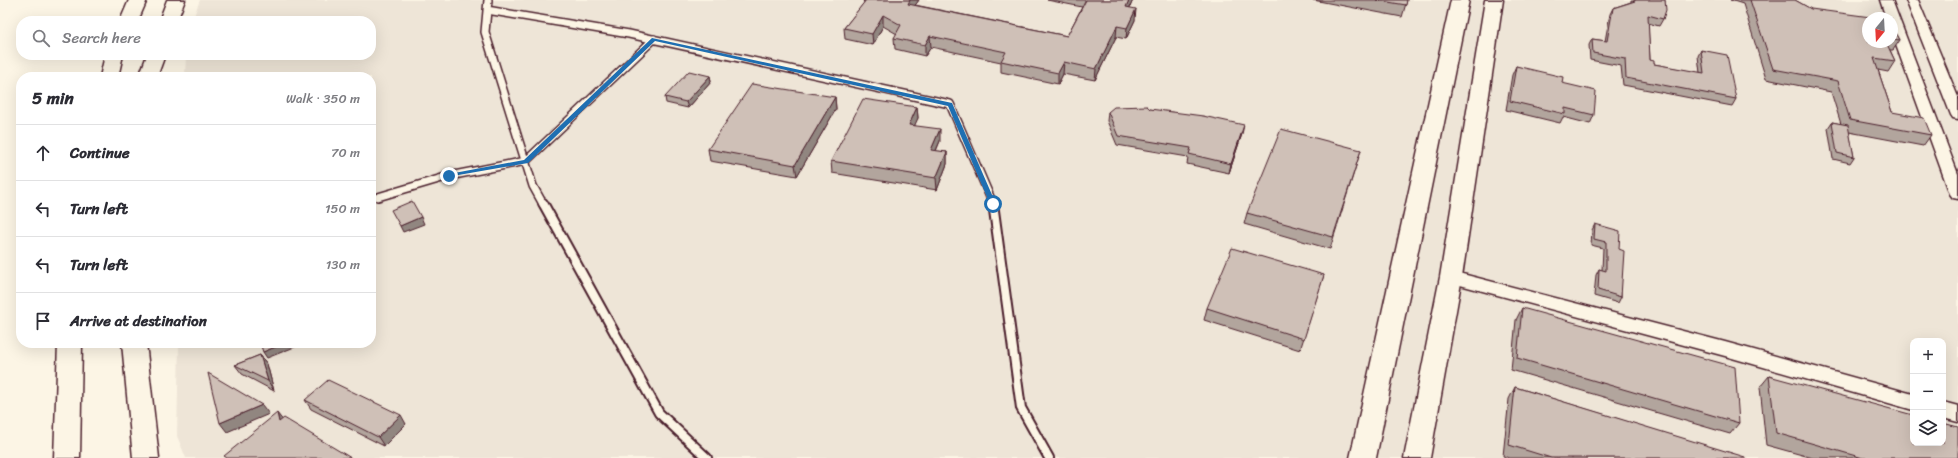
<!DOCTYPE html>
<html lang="en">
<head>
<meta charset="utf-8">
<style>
  :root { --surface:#fff; --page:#f7f7f7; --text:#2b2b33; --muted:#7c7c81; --line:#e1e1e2 }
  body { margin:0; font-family:Sriracha,sans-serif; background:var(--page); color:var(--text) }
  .controls { position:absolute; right:12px; bottom:12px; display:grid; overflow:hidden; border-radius:8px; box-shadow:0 4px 16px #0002 }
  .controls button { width:36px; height:36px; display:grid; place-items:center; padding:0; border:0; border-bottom:1px solid var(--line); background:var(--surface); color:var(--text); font:20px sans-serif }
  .compass { position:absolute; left:1862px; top:12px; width:36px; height:36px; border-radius:50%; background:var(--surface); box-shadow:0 4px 16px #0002; rotate:198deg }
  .stop { position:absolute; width:12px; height:12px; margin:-9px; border:3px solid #1f6fb2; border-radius:50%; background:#fff }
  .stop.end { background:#1f6fb2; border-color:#fff; box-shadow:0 1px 4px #0008 }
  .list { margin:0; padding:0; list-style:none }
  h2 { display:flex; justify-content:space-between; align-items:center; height:52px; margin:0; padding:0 16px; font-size:17px }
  h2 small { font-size:13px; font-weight:400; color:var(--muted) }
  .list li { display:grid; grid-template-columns:26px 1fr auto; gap:12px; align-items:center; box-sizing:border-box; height:56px; padding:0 16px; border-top:1px solid var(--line) }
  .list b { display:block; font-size:15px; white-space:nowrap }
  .list em { font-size:13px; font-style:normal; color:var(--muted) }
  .icon { flex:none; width:22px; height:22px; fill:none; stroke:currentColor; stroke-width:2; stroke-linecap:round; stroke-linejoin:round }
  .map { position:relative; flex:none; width:1958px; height:458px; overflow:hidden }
  .search { position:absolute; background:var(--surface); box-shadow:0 4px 16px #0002; left:16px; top:16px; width:360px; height:44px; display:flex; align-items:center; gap:10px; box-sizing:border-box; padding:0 14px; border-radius:16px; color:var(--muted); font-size:15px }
  .panel { position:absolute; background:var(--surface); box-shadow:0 4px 16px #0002; left:16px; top:72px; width:360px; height:276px; border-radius:16px }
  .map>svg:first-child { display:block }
  .built { fill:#eee5d7; fill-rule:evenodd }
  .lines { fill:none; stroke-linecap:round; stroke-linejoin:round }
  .service-far1-casing { stroke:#4a1f2b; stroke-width:10 }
  .service-casing { stroke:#4a1f2b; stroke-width:12 }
  .minor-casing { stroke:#4a1f2b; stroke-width:3 }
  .secondary-casing { stroke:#4a1f2b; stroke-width:3 }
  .trunk-casing { stroke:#4a1f2b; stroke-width:3 }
  .service-far1 { stroke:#fcf5e5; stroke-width:7 }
  .service { stroke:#fcf5e5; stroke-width:8 }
  .minor { fill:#fcf5e5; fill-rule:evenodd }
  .secondary { fill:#fcf5e5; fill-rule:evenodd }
  .trunk { fill:#fcf5e5; fill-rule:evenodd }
  .wall { fill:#b2a59d; stroke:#4a1f2b }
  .shaded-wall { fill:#918680; stroke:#4a1f2b }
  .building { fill:#cfc0b7; stroke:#4a1f2b }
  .route { fill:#1f6fb2 }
</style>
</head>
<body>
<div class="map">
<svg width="1958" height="458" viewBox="0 0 1958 458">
  <rect width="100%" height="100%" fill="#fcf5e5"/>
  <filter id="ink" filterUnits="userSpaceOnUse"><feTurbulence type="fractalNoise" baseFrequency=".025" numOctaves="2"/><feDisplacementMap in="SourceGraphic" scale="8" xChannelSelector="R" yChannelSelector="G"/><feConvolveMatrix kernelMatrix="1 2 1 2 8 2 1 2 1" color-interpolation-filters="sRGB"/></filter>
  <g filter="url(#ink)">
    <path class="built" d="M200 0H1958V458H186L177 436 179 343H371V77H185L186 55H371V21H192ZM1868 18H1892V42H1868ZM1913 341H1943V443H1913Z"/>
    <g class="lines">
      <defs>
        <path id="service-far1" d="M488 0 485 32 533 186 543 204
          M487 10 629 34 950 104 993 204
          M378 197 449 176 526 161 654 39"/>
        <path id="service" d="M543 203 659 413 707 458
          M993 203 1021 408 1049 458"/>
        <path id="minor" d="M1880 0H1892L1958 174V199L1953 198 1950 194 1892 34V18H1886Z
          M1906 0H1918L1958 97V119L1953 118 1951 115Z
          M1451 271 1725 342 1913 394V410L1725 356 1445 281 1443 277 1445 273Z
          M1943 402 1958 406V422L1943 418Z"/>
        <path id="secondary" d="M1451 0H1469L1376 458H1350Z
          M1485 0H1503L1462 277 1430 458H1404L1440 277Z"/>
        <path id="trunk" d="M129 0H147L138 21H120Z
          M167 0H185L177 21H159Z
          M105 55H123L118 77H100Z
          M147 55H165L157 77H139Z
          M58 343H82L80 458H54Z
          M122 343H146L159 458H133Z"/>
      </defs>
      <use href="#service-far1" class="service-far1-casing"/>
      <use href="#service" class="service-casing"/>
      <use href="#minor" class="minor-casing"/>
      <use href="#secondary" class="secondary-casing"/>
      <use href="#trunk" class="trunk-casing"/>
      <use href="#service-far1" class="service-far1"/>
      <use href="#service" class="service"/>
      <use href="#minor" class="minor"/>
      <use href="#secondary" class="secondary"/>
      <use href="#trunk" class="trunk"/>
    </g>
    <path class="wall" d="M863 0H919L915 5 1067 36 1082 7 1047 0H1133L1130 7 1135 20 1126 39 1116 37 1095 80 1063 74 1058 84 1001 72V62L931 47 925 56 895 49 894 38 897 34 883 26 873 45 845 39 844 28 864 3Z
      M1313 0H1407L1402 17Z
      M1631 0H1665L1663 19 1659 26 1648 23 1650 60 1654 64 1700 73 1698 56 1701 50 1736 99 1732 106 1623 85 1621 66 1590 60 1589 45 1592 39 1605 41 1610 14 1613 8 1631 2Z
      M1730 0H1795L1868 42H1892V25L1900 40 1893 50H1890L1895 61 1888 72 1878 70 1892 112 1931 135 1923 146 1849 132 1854 157 1850 163 1833 159 1828 128 1832 122 1841 124 1831 92 1766 79 1743 4Z
      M1516 66 1562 83 1594 115 1590 124 1563 117 1560 123 1506 110 1512 75Z
      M710 76 711 82 688 108 666 103 665 97Z
      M835 97 836 109 797 176 710 161 708 149Z
      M917 107 918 118 914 125 940 141 936 151 947 152V164L937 190 832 173 831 161Z
      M1150 109 1242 134 1229 173 1187 164 1188 157 1117 145 1107 121 1108 112Z
      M1361 150 1330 249 1244 224 1247 213Z
      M1595 224 1619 249 1621 297 1618 303 1594 296 1596 275 1599 269 1602 270 1603 248 1591 245 1592 230Z
      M1324 275 1300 350 1204 320 1207 308Z
      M1522 308 1739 423 1730 434 1511 370 1516 320Z
      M260 355 267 364 274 391 242 374 235 365Z
      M1769 376 1958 458H1813L1766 445 1760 387Z
      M1515 387 1745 458H1509L1503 456 1509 399Z
      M305 400 406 424 384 446 311 409Z"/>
    <path class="shaded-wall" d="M910 0H919L908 15V4Z
      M1129 0H1133L1125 18 1126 7Z
      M1136 9 1135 20 1126 39 1127 28Z
      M883 15V26L873 45 872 34Z
      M1117 26 1116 37 1095 80 1096 69Z
      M930 36 931 47 925 56V45Z
      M1064 62 1063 74 1058 84V73Z
      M710 76 711 82 688 108 686 102Z
      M835 97 836 109 797 176 795 165Z
      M917 107 918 118 910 136 909 125Z
      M1244 125 1242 134 1229 173 1231 164Z
      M940 129V141L931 162V150Z
      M947 152V164L937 190 936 178Z
      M421 217 424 224 403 232 400 226Z
      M285 343H301L302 344 267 358 263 352Z
      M260 355 267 364 274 391 268 381Z
      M262 405 269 414 227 432 220 423Z
      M277 413 284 422H279Z
      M401 415 406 424 384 446 378 437Z"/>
    <path class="building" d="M866 0H910L908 4 1067 36 1086 0H1129L1126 7 1136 9 1127 28 1117 26 1096 69 1064 62 1058 73 1001 61 1006 52 930 36 925 45 894 38 901 25 883 15 872 34 844 28Z
      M1376 0H1407L1406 5Z
      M1635 0H1665L1666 10 1663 19 1648 15 1650 60 1654 61V64L1704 73 1701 50 1727 55 1736 99 1626 78 1625 59 1593 53 1592 39 1607 41 1613 8 1635 1Z
      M1750 0H1795L1811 9 1878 18H1868V42H1886L1895 61 1874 58 1892 112 1924 118 1931 135 1850 120 1838 81 1773 69Z
      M1892 25 1900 40 1892 39Z
      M1516 66 1563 77 1562 83 1596 91 1594 115 1565 108V114L1510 101Z
      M689 71 710 76 686 102 665 97Z
      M752 84 835 97 795 165 708 149Z
      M863 99 917 107 909 125 940 129 931 150 947 152 936 178 831 161Z
      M1147 106 1150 109 1203 116 1244 125 1231 164 1189 154 1191 148 1118 136 1108 112 1114 107Z
      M1832 122 1848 125 1854 157 1837 153Z
      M1281 129 1361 150 1333 237 1247 213Z
      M412 201 421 217 400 226 391 210Z
      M1595 224 1620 231 1619 249 1624 251 1621 297 1598 290 1599 269 1606 271V242L1594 239Z
      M1232 248 1324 275 1304 339 1207 308Z
      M1522 308 1735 367 1739 423 1517 358Z
      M260 343H285L263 352Z
      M260 355 268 381 235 365Z
      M208 373 262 405 220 423Z
      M1769 376 1913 415V443H1943V423L1958 427V458H1863L1776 433Z
      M328 380 401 415 378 437 305 400Z
      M1515 387 1745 457V458H1551L1509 445Z
      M277 413 279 422 284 418 351 458H227L224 456Z"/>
  </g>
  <path class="route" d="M652 38 952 103 996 204 993 206 990 204 948 106 655 41 528 163 447 177 446 176 449 174 524 160Z"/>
</svg>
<div class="controls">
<button>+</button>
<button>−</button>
<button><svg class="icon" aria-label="layers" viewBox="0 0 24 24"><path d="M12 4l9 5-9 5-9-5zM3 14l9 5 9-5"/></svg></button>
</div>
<svg class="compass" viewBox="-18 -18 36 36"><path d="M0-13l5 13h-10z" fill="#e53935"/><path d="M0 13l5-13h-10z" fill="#7c7c81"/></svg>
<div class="stop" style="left:993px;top:204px"></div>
<div class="stop end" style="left:449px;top:176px"></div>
<div class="search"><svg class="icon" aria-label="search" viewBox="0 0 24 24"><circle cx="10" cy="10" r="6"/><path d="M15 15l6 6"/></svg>Search here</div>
<section class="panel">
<h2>5 min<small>Walk · 350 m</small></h2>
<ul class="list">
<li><svg class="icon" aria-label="ahead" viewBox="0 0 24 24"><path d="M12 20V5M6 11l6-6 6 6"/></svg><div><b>Continue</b></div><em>70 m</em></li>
<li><svg class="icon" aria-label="left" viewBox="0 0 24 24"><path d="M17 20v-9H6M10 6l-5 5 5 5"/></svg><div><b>Turn left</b></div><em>150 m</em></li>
<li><svg class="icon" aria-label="left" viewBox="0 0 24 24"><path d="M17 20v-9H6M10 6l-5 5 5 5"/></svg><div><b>Turn left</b></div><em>130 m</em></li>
<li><svg class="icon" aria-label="arrive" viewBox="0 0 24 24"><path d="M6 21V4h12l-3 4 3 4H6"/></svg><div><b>Arrive at destination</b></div></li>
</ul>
</section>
</div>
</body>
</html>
